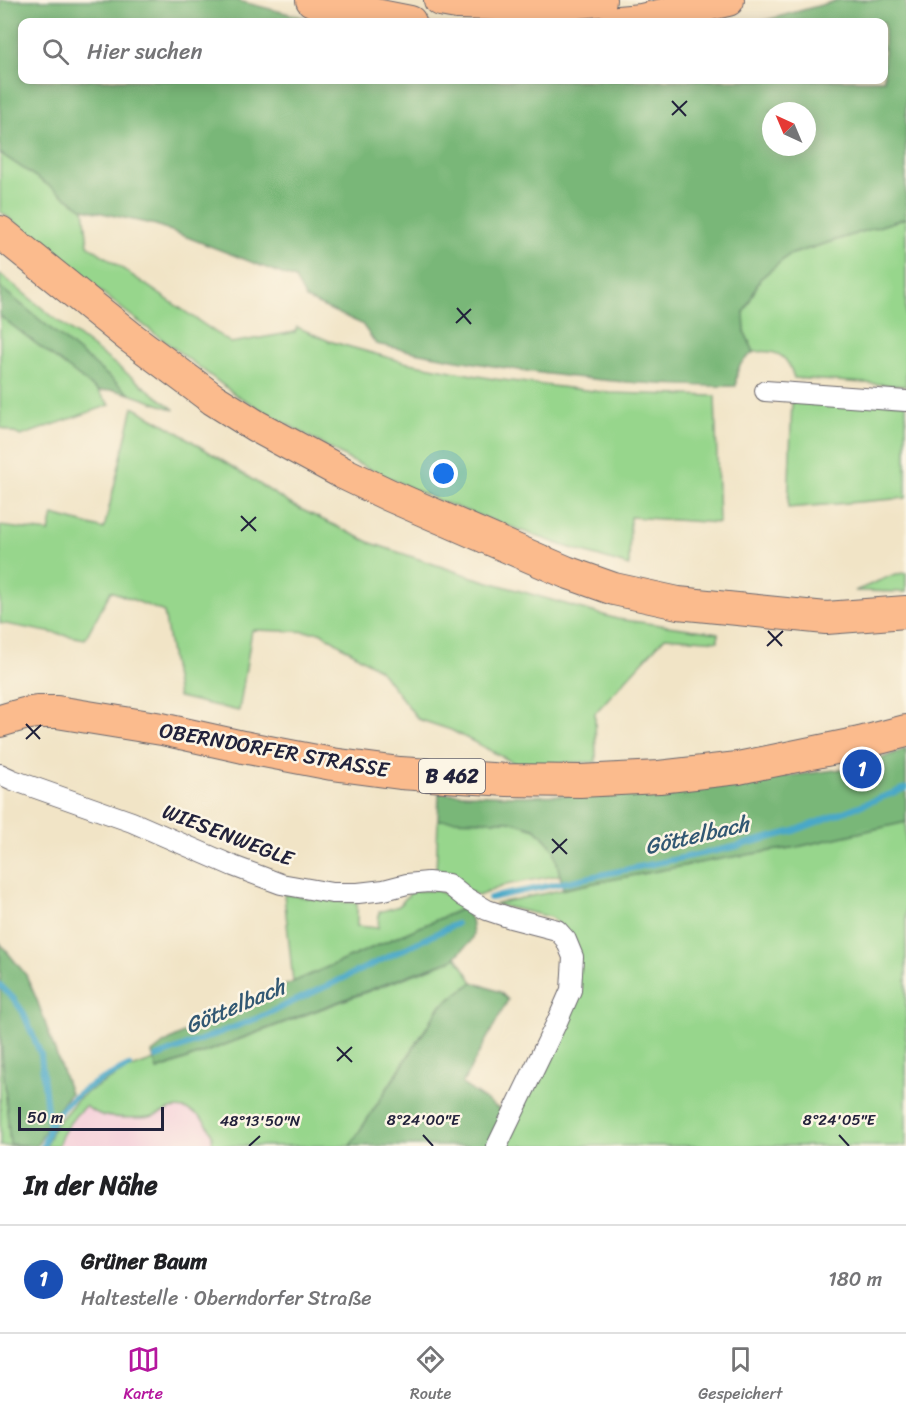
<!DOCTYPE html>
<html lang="de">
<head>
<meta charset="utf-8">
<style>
  :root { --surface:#fff; --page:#f6f6f6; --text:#202124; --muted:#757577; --line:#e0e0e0; --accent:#b5179e }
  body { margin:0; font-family:Sriracha,sans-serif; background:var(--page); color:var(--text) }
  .compass { position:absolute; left:762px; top:102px; width:54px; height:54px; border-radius:50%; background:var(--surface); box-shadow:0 3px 15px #0003; rotate:316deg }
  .scale { position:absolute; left:18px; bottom:15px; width:146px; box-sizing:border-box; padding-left:6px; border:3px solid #22223b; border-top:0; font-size:16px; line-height:21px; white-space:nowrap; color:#22223b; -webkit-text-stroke:4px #fcf5e5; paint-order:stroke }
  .you { position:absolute; left:444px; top:474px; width:21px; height:21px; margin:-15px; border:4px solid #fff; border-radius:50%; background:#1a73e8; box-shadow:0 0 0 9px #1a73e833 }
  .badge { display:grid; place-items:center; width:39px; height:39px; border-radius:50%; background:var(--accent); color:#fff; font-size:20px; font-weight:700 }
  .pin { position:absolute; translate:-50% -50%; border:3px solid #fff; box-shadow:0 2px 6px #0006 }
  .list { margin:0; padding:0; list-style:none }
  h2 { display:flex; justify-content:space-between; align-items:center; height:78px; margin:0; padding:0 24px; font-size:26px }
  h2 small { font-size:20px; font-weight:400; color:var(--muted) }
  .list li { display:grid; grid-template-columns:39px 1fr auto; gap:18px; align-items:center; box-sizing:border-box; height:108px; padding:0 24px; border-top:2px solid var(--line) }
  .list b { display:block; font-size:22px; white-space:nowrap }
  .list p { margin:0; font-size:20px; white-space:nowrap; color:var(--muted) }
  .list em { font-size:20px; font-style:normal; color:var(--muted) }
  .icon { flex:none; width:33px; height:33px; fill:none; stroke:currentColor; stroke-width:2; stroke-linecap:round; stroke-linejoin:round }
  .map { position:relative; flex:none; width:906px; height:1146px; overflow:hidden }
  .search { position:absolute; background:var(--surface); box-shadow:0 3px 15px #0003; left:18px; right:18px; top:18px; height:66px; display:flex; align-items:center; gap:15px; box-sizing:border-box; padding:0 21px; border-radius:12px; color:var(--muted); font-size:22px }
  .sheet { height:186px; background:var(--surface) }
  nav { display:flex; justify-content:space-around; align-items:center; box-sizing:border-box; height:84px; border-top:2px solid var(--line); background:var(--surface); font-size:16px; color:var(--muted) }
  nav a { display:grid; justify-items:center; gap:3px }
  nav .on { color:var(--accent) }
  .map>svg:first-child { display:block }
  .built { fill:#f5cfda }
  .green { fill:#97d68c; stroke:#5c7c64; stroke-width:1.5 }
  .forest { fill:#79b778; stroke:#4e6c5a; stroke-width:1.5; fill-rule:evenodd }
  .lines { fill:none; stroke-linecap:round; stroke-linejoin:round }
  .stream { stroke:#49a8c8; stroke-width:6 }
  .street-casing { stroke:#6a666c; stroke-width:22 }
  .primary-casing { stroke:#6a666c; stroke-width:34 }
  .street { stroke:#fff; stroke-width:20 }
  .primary { stroke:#fbbb8d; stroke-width:32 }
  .ticks { fill:none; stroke:#22223b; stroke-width:2 }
  .labels { text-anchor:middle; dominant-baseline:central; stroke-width:5; stroke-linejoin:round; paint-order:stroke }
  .shield { fill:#fcf5e5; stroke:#63616e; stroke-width:1.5 }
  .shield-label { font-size:20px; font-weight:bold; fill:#22223b }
  .street-label { font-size:21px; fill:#22223b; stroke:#fcf5e5 }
  .water-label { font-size:22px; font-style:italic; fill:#325873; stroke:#fcf5e5 }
  .ticks-label { font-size:15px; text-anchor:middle; fill:#22223b; stroke:#fcf5e5; stroke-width:5; stroke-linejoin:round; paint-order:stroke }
</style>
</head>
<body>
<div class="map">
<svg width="906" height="1146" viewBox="0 0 906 1146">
  <rect width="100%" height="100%" fill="#fcf5e5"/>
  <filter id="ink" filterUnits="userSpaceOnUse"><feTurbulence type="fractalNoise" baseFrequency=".0167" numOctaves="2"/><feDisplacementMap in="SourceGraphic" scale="12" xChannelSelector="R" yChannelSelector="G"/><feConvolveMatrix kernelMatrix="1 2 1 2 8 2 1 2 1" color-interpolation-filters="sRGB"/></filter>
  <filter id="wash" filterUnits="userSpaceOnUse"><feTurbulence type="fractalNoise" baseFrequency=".008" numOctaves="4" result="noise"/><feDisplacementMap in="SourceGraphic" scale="24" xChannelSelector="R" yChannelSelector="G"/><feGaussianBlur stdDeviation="1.35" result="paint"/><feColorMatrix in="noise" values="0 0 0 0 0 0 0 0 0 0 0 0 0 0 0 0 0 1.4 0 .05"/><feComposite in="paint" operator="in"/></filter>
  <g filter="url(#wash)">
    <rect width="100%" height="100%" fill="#f1e4c6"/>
    <path class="built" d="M85 1106 96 1113 152 1117 167 1109H185L202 1117 211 1129 213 1141 212 1146H58L60 1139 71 1119Z"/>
    <path class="green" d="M0 153 84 209 88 245 231 343 295 332 297 327 329 341 404 362 494 379 610 393 715 396 719 523 630 517 629 566 564 546 439 501 350 460 236 395 125 311 0 211Z
      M906 218V386L794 378C788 356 778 349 754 352L745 333 744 313 760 279 789 255Z
      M0 274 53 317 175 410 130 394 0 287Z
      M0 316 98 391 110 405 21 436 0 427Z
      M792 399 906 403V498L788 508Z
      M133 407 176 431 292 505 371 543 472 577 617 619 718 633V641L665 637 595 713 596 762 516 764 451 730 418 719 380 670 320 632 252 630 239 711 178 697 164 612 111 591 85 639 0 623V526L49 532 53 515 104 529Z
      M906 573V592L855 591 895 574Z
      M438 820 510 821 536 829 554 849 560 875 505 885 478 896 436 874Z
      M906 822V1146H501L577 985 561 926 550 917 494 904 599 882 720 859 797 847Z
      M436 890 450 896 464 908 293 982 284 894 315 899 357 903V926L378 928 379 912 399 906 412 891Z
      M456 956 473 982 440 1006 350 1146H212C215 1128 201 1113 184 1109 169 1106 165 1113 153 1116 146 1119 109 1118 102 1115 95 1113 91 1110 85 1106 73 1117 63 1129 58 1146H46L53 1128 77 1100 89 1091 126 1070 154 1060 158 1070 452 960Z
      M0 1029 10 1144 27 1146H0Z"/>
    <path class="forest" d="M0 0H235L321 22H22V80H884V22H760L839 0H906V218L789 255 760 279 744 313 745 333 754 352C739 363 736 368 736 386 710 387 684 385 658 384 562 379 469 364 376 344L362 324 306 299 295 279 156 225 84 209 0 153ZM771 111H807V147H771Z
      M0 287 130 394 114 390 98 391 0 316Z
      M906 749V822L797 847 720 859 563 889 554 849 536 829 510 821 438 820 439 793 514 796 649 794 835 770 863 765Z
      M464 908 471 919 473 935 470 942 452 960 420 971 157 1070 152 1053 163 1044 210 1018Z
      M0 943 26 975 37 1000 70 1093 53 1116 37 1146 10 1144 0 1029Z
      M473 982 500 992 508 1000 462 1084 508 1115 490 1146H350L441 1006Z"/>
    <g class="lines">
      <path class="stream" d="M490 898 734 847 794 831 906 788
        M0 985 13 998 23 1012 41 1055 47 1111 50 1126 43 1146
        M156 1057 258 1018 346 977 456 924
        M50 1126C67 1094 98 1081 129 1066"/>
    </g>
  </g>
  <g filter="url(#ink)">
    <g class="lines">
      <defs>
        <path id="street" d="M765 391 906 401
          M0 774 13 780 132 822 233 866 281 884 332 893H358L384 890 407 884 428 882 448 884 463 896 487 910 511 918 557 930 566 940 573 957 571 990 557 1022 497 1146"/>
        <path id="primary" d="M312 0 345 9 410 22
          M440 0 457 3 541 5 600 0
          M618 22 641 20 728 0
          M0 232 130 337 213 399 256 426 343 473 389 495 566 572 614 589 678 603 826 618 906 612
          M0 721 24 714 37 712H57L162 729 243 747 332 764 400 773 507 780 580 781 659 777 738 768 860 743 906 731"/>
      </defs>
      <use href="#street" class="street-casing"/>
      <use href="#primary" class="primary-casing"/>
      <use href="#street" class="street"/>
      <use href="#primary" class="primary"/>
    </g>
  </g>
  <path class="ticks" d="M672 101 686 116M672 115 687 101M457 308 471 324M456 323 471 309M241 516 256 531M241 531 256 517M768 631 782 646M767 646 783 631M26 724 40 739M26 739 41 725M552 839 567 854M552 853 567 839M337 1047 352 1062M337 1061 352 1047M423 1135 433 1146M839 1135 849 1146M249 1146 260 1136"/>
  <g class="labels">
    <rect class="shield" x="419" y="759" width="66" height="34" rx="4.5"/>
    <g class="shield-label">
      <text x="452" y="776">B 462</text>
    </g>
    <g class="street-label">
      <text transform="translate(274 750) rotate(10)">OBERNDORFER STRASSE</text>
      <text transform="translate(228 835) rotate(21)">WIESENWEGLE</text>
    </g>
    <g class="water-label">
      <text transform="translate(697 835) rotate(-13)">Göttelbach</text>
      <text transform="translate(235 1006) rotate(-23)">Göttelbach</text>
    </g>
  </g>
  <g class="ticks-label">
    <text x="423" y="1125">8°24'00"E</text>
    <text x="839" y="1125">8°24'05"E</text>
    <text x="260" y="1126">48°13'50"N</text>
  </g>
</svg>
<svg class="compass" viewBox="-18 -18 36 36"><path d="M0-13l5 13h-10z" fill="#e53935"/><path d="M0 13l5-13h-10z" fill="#757577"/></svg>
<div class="scale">50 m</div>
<div class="you"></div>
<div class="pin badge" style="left:862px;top:769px;background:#1a4fb4">1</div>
<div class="search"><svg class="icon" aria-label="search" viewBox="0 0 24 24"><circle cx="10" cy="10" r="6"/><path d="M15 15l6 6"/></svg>Hier suchen</div>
</div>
<section class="sheet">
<h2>In der Nähe<small></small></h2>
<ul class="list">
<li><span class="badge" style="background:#1a4fb4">1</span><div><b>Grüner Baum</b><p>Haltestelle · Oberndorfer Straße</p></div><em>180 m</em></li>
</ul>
</section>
<nav>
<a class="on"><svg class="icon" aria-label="map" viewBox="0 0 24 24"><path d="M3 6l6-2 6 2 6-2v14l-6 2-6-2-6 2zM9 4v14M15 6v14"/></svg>Karte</a>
<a><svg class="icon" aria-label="directions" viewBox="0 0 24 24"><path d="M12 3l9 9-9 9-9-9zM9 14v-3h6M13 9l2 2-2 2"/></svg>Route</a>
<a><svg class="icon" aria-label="saved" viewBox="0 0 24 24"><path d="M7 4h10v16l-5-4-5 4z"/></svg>Gespeichert</a>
</nav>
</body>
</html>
